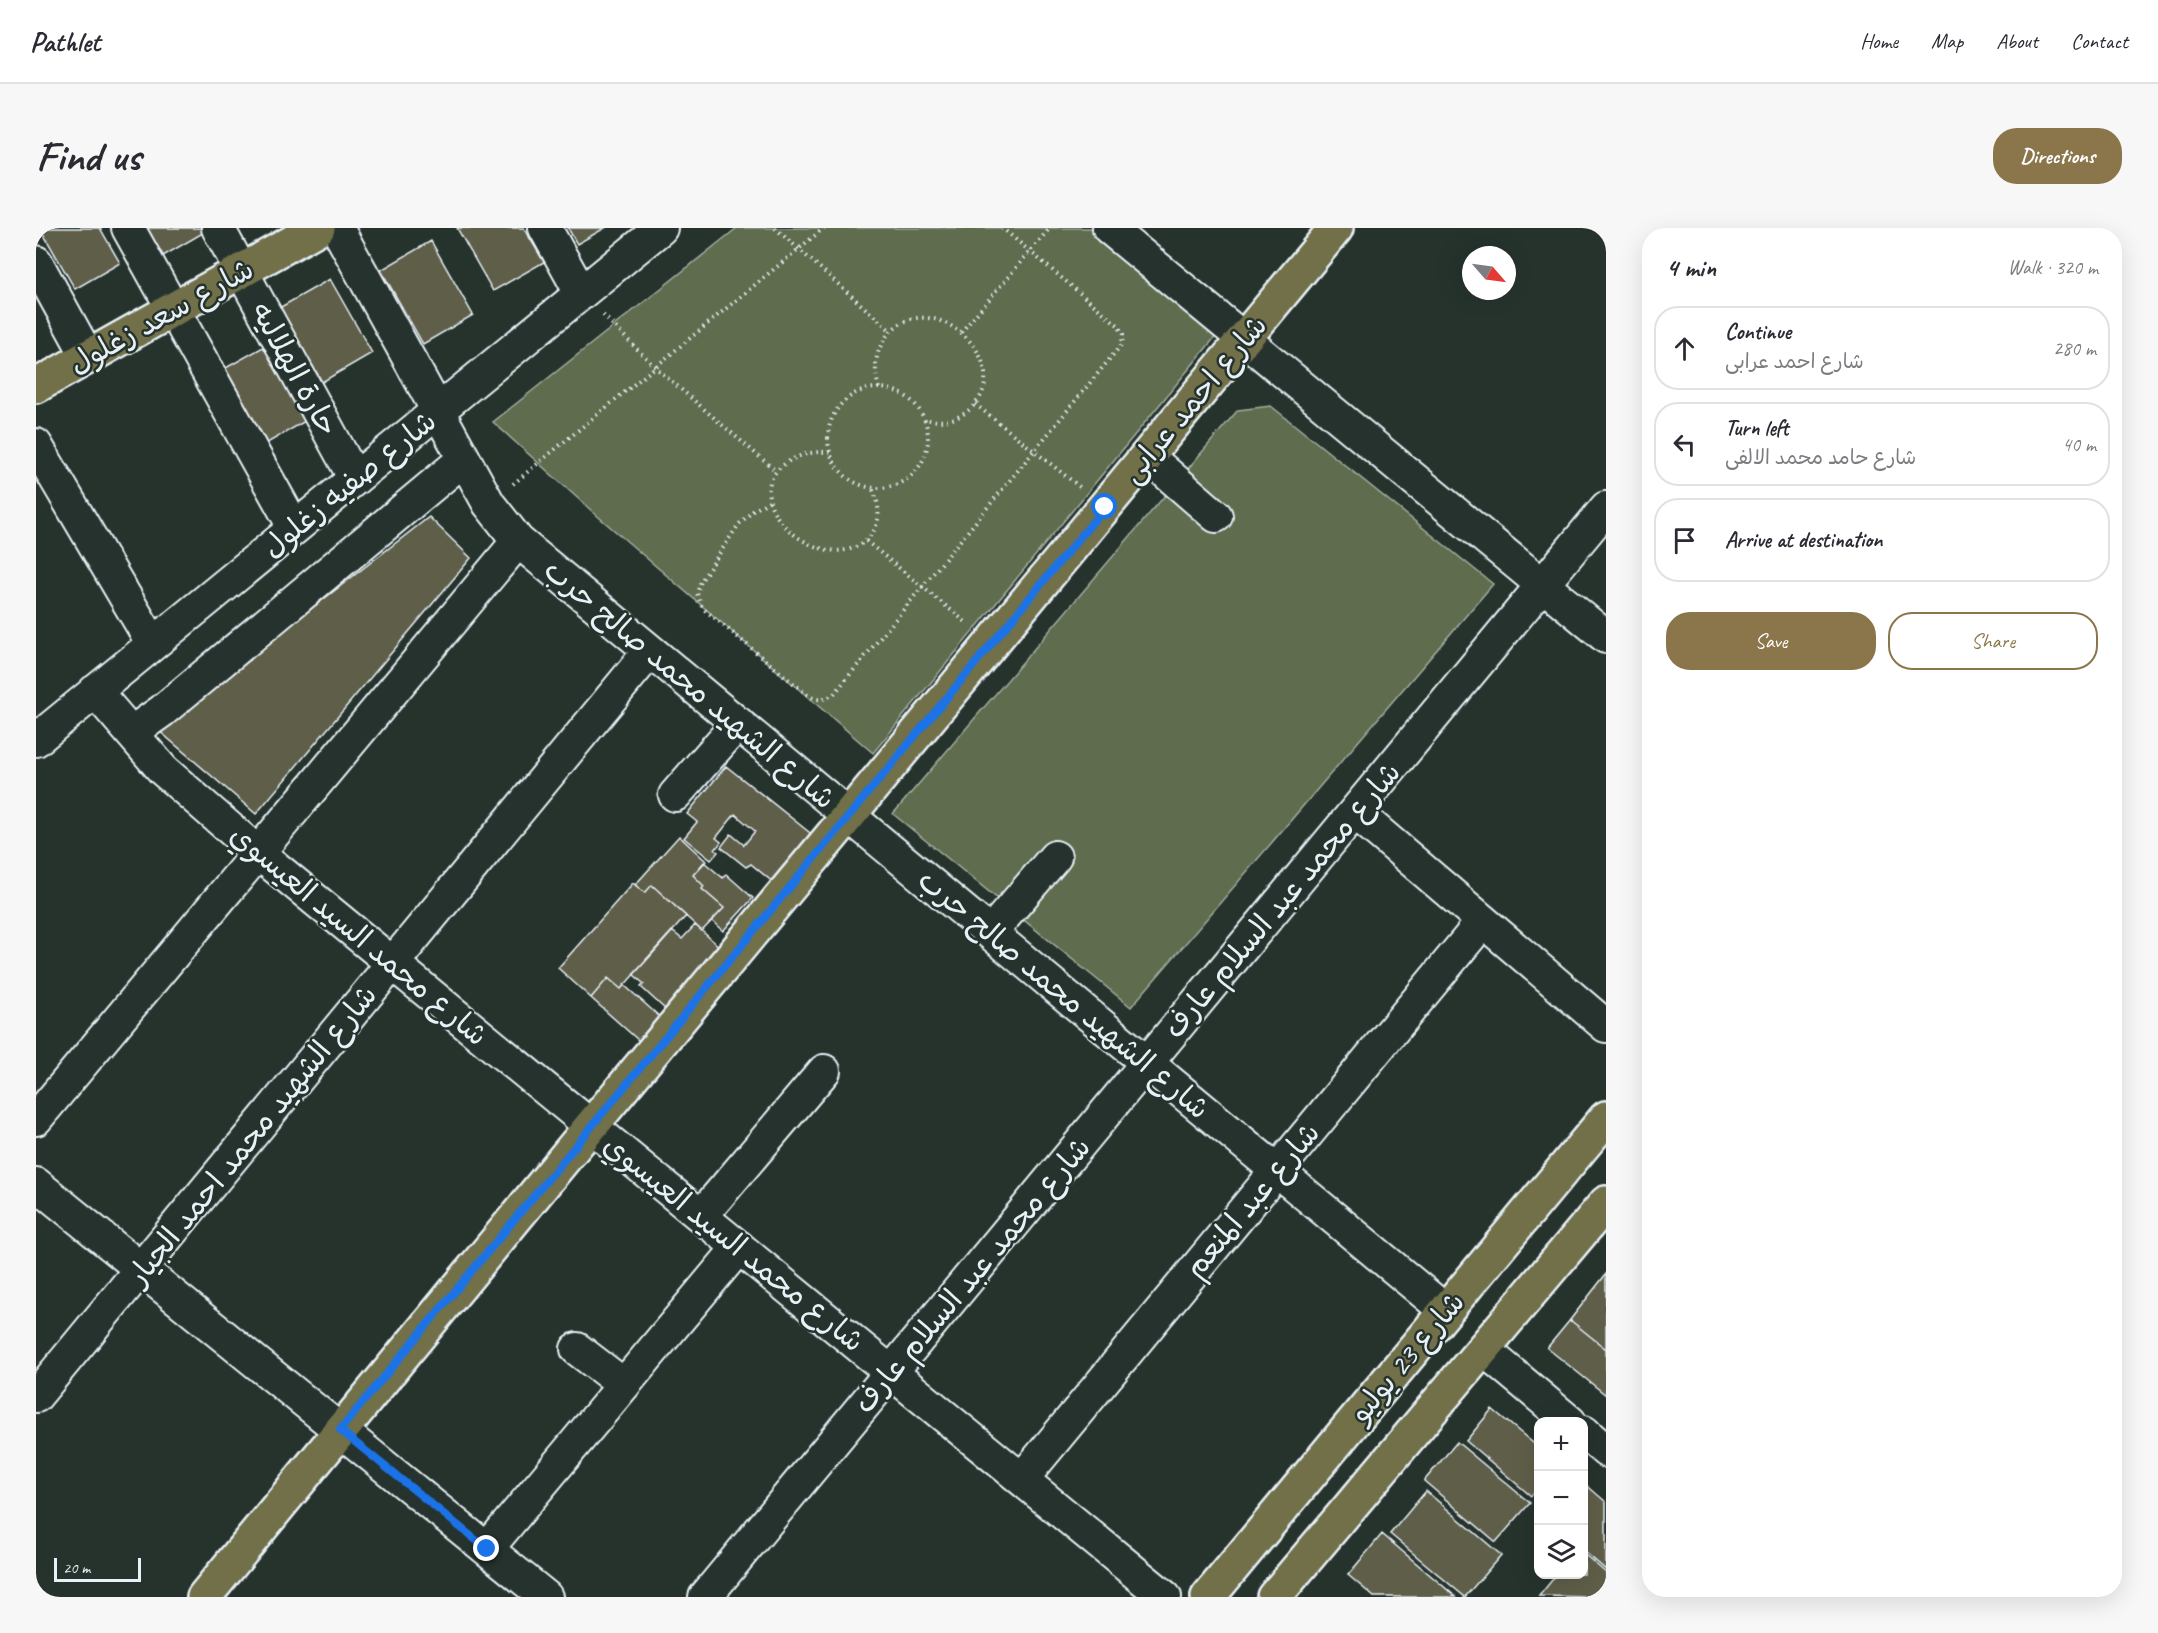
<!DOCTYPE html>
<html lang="en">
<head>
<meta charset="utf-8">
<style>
  :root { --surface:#fff; --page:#f7f7f7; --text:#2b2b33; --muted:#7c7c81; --line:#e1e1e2; --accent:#8a764a }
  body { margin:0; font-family:Caveat,"Playpen Sans Arabic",sans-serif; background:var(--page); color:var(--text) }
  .controls { position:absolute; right:18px; bottom:18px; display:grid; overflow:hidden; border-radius:12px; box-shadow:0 6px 24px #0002 }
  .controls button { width:54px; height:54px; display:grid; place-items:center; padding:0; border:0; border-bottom:2px solid var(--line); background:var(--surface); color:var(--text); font:30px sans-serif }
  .compass { position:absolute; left:1426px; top:18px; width:54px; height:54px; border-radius:50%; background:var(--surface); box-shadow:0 6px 24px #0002; rotate:118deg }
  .scale { position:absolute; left:18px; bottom:15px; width:87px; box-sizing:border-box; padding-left:6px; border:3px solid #e8f1f8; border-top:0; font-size:16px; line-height:21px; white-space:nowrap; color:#e8f1f8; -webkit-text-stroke:4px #26332d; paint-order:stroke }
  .stop { position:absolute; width:18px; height:18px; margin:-14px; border:4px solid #1a73e8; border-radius:50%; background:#fff }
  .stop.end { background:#1a73e8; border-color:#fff; box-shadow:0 2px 6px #0008 }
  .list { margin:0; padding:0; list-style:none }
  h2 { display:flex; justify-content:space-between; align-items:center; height:78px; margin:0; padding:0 24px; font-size:26px }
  h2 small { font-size:20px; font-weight:400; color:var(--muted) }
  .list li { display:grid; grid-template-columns:39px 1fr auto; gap:18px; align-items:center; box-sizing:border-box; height:84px; margin:0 12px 12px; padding:0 12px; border:2px solid var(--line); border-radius:24px }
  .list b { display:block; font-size:22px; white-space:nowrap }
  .list p { margin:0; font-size:20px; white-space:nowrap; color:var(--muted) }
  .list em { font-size:20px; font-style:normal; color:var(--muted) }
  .actions { display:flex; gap:12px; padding:18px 24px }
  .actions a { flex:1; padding:14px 0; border:2px solid var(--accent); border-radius:24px; text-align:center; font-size:21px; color:var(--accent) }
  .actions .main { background:var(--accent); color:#fff }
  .icon { flex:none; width:33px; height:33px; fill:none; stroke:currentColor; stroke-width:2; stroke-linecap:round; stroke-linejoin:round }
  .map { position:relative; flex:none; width:1570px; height:1369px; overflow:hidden; border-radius:24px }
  header { display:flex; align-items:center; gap:36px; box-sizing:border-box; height:84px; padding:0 30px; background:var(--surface); border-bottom:2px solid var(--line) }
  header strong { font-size:28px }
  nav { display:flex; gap:33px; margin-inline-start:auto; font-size:21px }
  .intro { display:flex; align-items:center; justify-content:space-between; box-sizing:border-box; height:144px; padding:0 36px }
  h1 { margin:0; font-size:42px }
  .button { padding:15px 27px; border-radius:24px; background:var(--accent); color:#fff; font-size:21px; font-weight:700 }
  main { display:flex; gap:36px; padding:0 36px }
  aside { flex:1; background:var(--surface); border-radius:24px; box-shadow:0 6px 24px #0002 }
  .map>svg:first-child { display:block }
  .green { fill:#5f6c4d; stroke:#a4aea2; stroke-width:1.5 }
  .building { fill:#5f5e4a; stroke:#e8f1f8; stroke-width:1.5 }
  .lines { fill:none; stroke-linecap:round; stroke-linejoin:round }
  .minor-casing { stroke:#e8f1f8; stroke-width:36 }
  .major-casing { stroke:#e8f1f8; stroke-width:38 }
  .path { stroke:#e8f1f8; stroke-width:4; stroke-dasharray:1.5 4.5; stroke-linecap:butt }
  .minor { stroke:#26332d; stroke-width:32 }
  .major { stroke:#71704a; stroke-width:33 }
  .route { stroke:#1a73e8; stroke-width:8 }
  .labels { text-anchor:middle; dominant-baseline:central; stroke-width:5; stroke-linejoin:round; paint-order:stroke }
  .street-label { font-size:30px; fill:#e8f1f8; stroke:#26332d }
</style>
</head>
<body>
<header>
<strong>Pathlet</strong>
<nav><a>Home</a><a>Map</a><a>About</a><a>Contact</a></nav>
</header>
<div class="intro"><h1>Find us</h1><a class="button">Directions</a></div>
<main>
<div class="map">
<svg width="1570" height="1369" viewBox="0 0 1570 1369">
  <rect width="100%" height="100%" fill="#26332d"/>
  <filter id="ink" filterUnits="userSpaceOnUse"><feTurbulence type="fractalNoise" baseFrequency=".0167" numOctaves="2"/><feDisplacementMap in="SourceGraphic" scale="12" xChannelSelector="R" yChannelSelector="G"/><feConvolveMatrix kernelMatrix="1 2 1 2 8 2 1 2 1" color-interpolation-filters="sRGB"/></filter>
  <g filter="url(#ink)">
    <path class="green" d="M701 0H1088L1194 91 837 525 557 284 457 194Z
      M1235 178 1457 356 1095 779 857 586 1202 182Z"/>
    <path class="building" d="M4 0H64L84 35 39 61Z
      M104 0H171L172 2 122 31Z
      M421 0H488L508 34 457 63Z
      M532 0H569L541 16Z
      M395 13 437 87 387 116 345 42Z
      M294 51 336 125 286 154 243 80Z
      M229 118 271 192 221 221 179 146Z
      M393 289 435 330 220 586 121 501Z
      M690 538 778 608 739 656 715 636 710 639 685 619 695 606 708 617 719 603 699 586 680 610 685 614 679 622 682 624 675 632 648 610 661 594 651 586Z
      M643 608 670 633 657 647 668 658 666 661 688 680 666 703 616 657 609 665 599 657Z
      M668 634 687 650 690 646 717 670 687 703 676 693 688 680 666 661 668 658 657 647Z
      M597 655 609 665 616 657 650 688 585 761 572 750 555 770 522 740Z
      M659 697 685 720 611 820 555 770 572 750 585 761 588 757 624 789 630 782 605 759 608 756 597 746 636 703 646 711Z
      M1570 1046V1121L1534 1092Z
      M1534 1092 1570 1121V1167L1511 1120Z
      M1456 1181 1502 1219V1259L1495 1268 1430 1213Z
      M1421 1214 1494 1275 1460 1314 1388 1253Z
      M1548 1255 1570 1274V1342L1548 1323Z
      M1390 1263 1465 1327 1429 1369 1354 1306Z
      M1346 1306 1420 1369H1338L1312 1347Z
      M1548 1326 1570 1345V1356L1559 1369 1503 1368 1521 1346H1548Z"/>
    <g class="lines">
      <defs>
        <path id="minor" d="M92 0 258 299
          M182 0 319 251
          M301 0 453 276 482 313 1410 1083
          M509 0 545 65
          M1073 0 1570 409
          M0 34 52 129
          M0 217 117 416
          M1111 228 1180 288
          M59 463 127 542 222 625 1129 1369
          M95 505 126 483 428 231
          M0 512 625 0
          M639 567 702 495
          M1319 584 1570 798
          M955 704 1019 629
          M0 891 482 313
          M0 956 510 1369
          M665 988 788 843
          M541 1121 588 1157
          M1447 1121 1534 1194
          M0 1168 614 423
          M1548 1204 1570 1223
          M986 1251 1447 693
          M451 1321 703 1019
          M669 1369 1570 280"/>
        <path id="major" d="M0 158 282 0
          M168 1369 555 898 1300 0
          M1172 1369 1570 890
          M1238 1369 1570 975"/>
      </defs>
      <use href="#minor" class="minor-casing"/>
      <use href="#major" class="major-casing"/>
      <path class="path" d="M739 0 855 103
        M567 87 619 139 740 243
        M925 104 1014 0
        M843 160C837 140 839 121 854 104 898 57 983 137 935 180 921 193 907 195 888 191
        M792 210a50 50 0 1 1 100 0a50 50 0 1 1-100 0Z
        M939 176 1045 260
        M794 224C776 223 760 227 746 238 697 278 795 355 834 308 846 294 844 276 836 260
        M477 256 788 0
        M733 273 717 283 703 296 665 353 661 365 665 377 669 382 773 468C783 473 789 472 798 466L1086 116 1087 106 1082 97 966 0
        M830 313 932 396"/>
      <use href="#minor" class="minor"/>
      <use href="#major" class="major"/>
    </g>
  </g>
  <g class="lines" filter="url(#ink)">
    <path class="route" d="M451 1321 304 1202 1069 279"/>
  </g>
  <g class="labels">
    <g class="street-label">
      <text transform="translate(125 88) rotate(-29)">شارع سعد زغلول</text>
      <text transform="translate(259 141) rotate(61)">حارة الهلاليه</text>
      <text transform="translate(1158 171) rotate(-50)">شارع احمد عرابى</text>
      <text transform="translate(313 256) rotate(-39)">شارع صفيه زغلول</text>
      <text transform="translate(654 456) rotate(40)">شارع الشهيد محمد صالح حرب</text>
      <text transform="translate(1246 672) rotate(-50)">شارع محمد عبد السلام عارف</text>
      <text transform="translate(323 707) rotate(40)">شارع محمد السيد العيسوي</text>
      <text transform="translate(1028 766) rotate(40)">شارع الشهيد محمد صالح حرب</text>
      <text transform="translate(216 907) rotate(-51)">شارع الشهيد محمد احمد الجيار</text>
      <text transform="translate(1216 972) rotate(-50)">شارع عبد المنعم</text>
      <text transform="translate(698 1015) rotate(39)">شارع محمد السيد العيسوي</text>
      <text transform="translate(936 1047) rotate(-50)">شارع محمد عبد السلام عارف</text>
      <text transform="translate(1371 1129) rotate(-50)">شارع 23 يوليو</text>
    </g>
  </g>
</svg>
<div class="controls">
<button>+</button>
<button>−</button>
<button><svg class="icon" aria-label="layers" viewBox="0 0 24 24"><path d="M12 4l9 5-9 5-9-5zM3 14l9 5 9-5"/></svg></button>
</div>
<svg class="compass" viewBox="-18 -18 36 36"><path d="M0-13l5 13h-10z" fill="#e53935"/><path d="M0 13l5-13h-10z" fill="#7c7c81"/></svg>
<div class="scale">20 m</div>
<div class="stop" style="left:1069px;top:279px"></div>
<div class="stop end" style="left:451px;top:1321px"></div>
</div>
<aside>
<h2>4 min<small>Walk · 320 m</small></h2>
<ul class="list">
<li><svg class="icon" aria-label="ahead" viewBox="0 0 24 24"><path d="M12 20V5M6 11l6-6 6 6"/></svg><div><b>Continue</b><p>شارع احمد عرابى</p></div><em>280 m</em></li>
<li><svg class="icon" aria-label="left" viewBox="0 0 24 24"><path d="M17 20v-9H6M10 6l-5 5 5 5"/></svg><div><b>Turn left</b><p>شارع حامد محمد الالفى</p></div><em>40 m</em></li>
<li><svg class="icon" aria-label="arrive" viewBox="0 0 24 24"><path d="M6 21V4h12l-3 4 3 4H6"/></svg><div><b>Arrive at destination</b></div></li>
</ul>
<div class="actions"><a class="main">Save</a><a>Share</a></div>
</aside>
</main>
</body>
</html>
